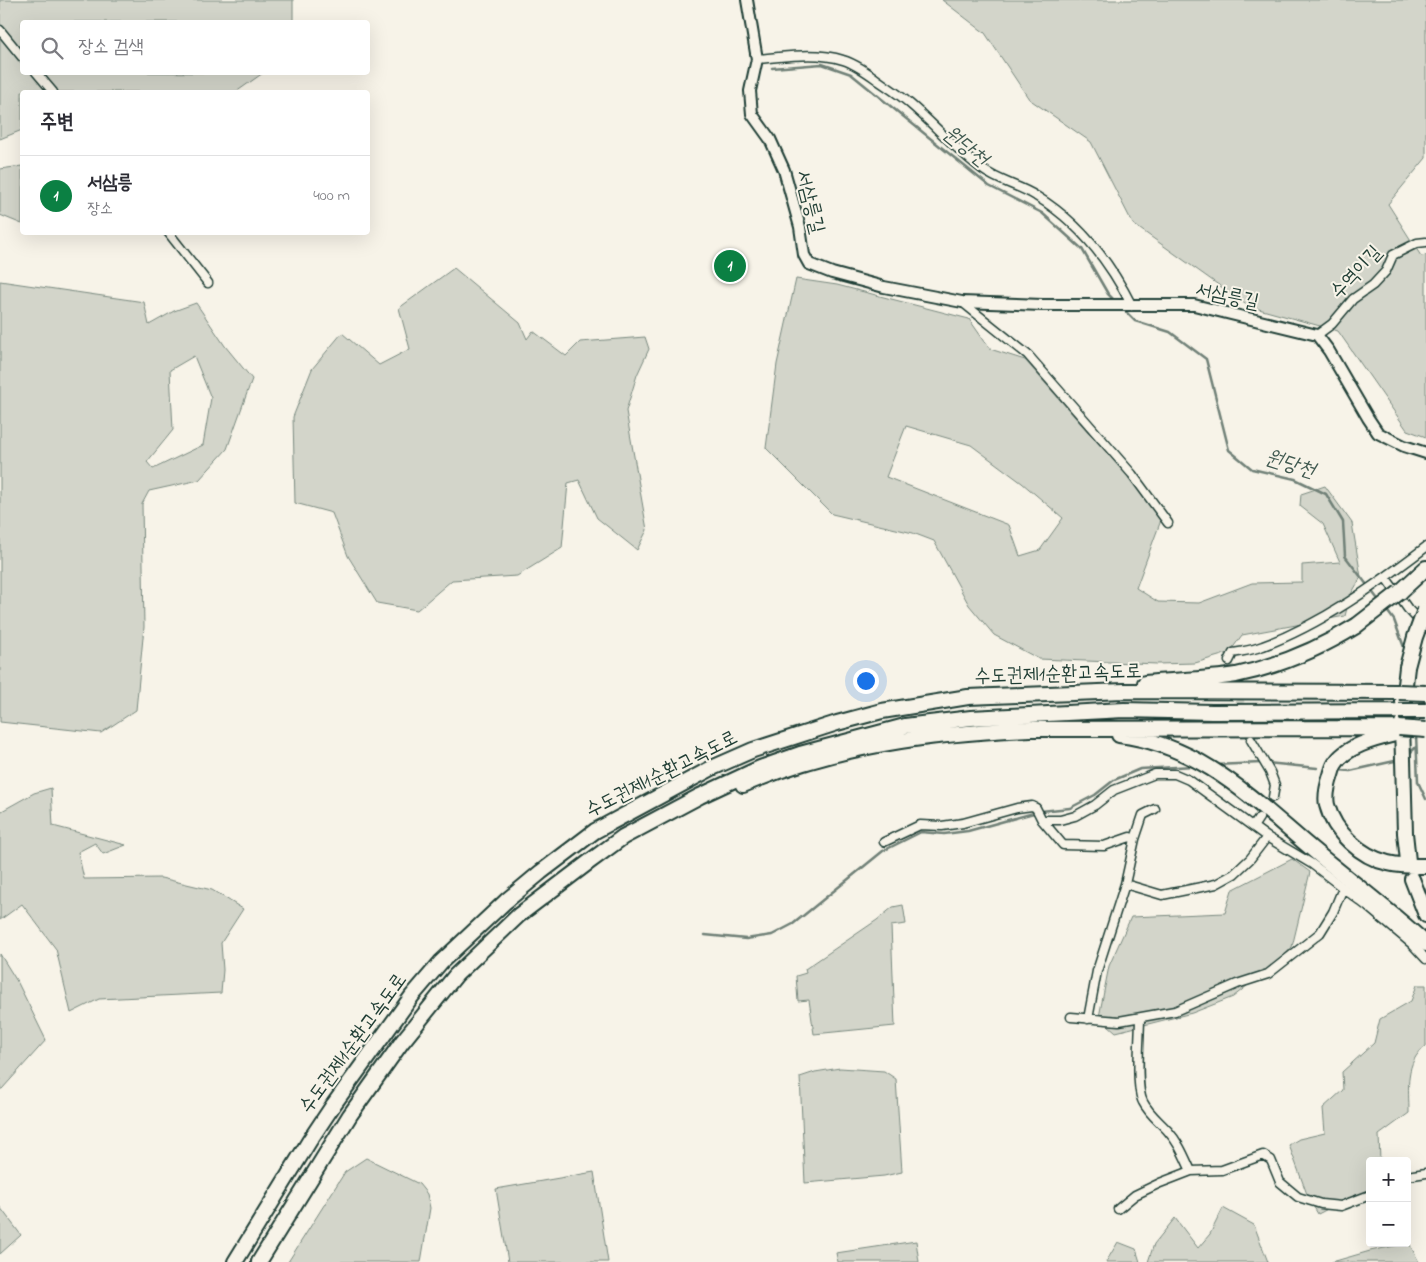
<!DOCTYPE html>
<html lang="ko">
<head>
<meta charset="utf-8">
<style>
  :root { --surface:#fff; --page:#f7f7f7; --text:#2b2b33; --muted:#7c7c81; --line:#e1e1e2; --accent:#0b8043 }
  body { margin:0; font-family:"Indie Flower","Poor Story",sans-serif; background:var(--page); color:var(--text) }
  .controls { position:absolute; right:15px; bottom:15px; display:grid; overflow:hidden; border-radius:5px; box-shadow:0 5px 20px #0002 }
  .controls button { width:45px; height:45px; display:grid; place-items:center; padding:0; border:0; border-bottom:1px solid var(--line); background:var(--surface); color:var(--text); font:25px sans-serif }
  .you { position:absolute; left:865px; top:680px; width:18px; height:18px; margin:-12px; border:4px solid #fff; border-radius:50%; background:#1a73e8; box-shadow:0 0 0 8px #1a73e833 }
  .badge { display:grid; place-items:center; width:32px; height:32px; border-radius:50%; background:var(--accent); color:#fff; font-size:16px; font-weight:700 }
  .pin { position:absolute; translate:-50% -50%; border:2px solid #fff; box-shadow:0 1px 5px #0006 }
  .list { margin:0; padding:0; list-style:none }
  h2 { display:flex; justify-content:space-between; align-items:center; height:65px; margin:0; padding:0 20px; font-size:21px }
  h2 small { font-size:16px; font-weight:400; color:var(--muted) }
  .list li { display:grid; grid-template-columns:32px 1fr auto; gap:15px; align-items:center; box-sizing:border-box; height:80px; padding:0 20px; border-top:1px solid var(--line) }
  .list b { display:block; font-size:19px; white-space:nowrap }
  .list p { margin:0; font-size:16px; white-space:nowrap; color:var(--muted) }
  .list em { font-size:16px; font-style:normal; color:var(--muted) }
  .icon { flex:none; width:28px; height:28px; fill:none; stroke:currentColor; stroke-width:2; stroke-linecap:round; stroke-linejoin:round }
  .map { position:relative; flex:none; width:1426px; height:1262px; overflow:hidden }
  .search { position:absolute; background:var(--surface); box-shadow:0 5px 20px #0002; left:20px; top:20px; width:350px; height:55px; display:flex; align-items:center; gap:12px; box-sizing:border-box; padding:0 18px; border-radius:5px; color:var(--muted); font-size:19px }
  .panel { position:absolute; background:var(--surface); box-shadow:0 5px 20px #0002; left:20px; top:90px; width:350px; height:145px; border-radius:5px }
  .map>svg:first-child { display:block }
  .green { fill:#d3d5ca; stroke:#79897f; fill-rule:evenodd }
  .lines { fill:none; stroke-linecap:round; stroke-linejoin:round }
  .stream { stroke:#6f8077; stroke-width:2.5 }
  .street-tunnel { stroke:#cccfc4; stroke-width:8; stroke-dasharray:8 4; stroke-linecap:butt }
  .street-casing { stroke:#1f3d34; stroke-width:11 }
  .secondary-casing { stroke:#1f3d34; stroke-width:14 }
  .highway-casing { stroke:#1f3d34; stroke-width:18 }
  .street { stroke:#f7f3e8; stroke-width:8 }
  .secondary { stroke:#f7f3e8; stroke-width:10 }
  .highway { stroke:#f7f3e8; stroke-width:14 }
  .highway-bridge-casing { stroke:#1f3d34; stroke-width:18; stroke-linecap:butt }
  .highway-bridge { stroke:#f7f3e8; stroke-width:14 }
  .labels { text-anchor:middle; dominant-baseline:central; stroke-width:4; stroke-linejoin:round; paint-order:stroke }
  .street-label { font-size:20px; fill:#1f3d34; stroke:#f7f3e8 }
  .water-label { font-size:21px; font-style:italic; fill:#405950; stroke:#f7f3e8 }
</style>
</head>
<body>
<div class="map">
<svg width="1426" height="1262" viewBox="0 0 1426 1262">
  <rect width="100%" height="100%" fill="#f7f3e8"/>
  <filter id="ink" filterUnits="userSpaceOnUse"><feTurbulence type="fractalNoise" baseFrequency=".02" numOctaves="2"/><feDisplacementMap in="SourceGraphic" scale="10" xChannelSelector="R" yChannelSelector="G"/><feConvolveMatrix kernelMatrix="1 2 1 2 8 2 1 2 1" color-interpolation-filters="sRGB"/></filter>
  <g filter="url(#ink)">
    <path class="green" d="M0 0H293V22H22V72L263 73 236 92H22V130L0 139Z
      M942 0H1426V158L1388 204 1421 256 1426 255V437L1407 430 1338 331 1248 306 1133 224 1091 142 1029 99 985 33Z
      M22 166V224L0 215V169Z
      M454 268 520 323 527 339 533 331 566 356 580 342 645 337 649 349 637 375 626 411 647 530 637 550 597 518 579 480 568 483 562 548 517 576 452 580 417 610 377 603 348 556 332 513 295 503 293 417 312 369 342 333 379 365 410 349 399 308Z
      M796 279 837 285 969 319 990 349 1025 360 1095 440 1164 512 1136 588 1158 602 1199 603 1252 583 1302 582V565L1340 562 1323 524 1300 506 1301 494 1325 486 1352 523 1361 577 1350 596 1345 616 1242 635 1229 653 1195 663 1157 664 1039 659 994 635 969 605 934 541 913 533 832 514 766 448 777 364ZM906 426 971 445 1022 483 1063 518 1040 550 1020 556 1009 525 886 477Z
      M0 281 144 302 149 325 174 311 196 303 225 346 252 379 227 449 199 480 149 491 142 504 144 627 136 710 101 733 0 722ZM194 356 211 398 203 445 153 469 147 462 173 430 170 370Z
      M51 788 53 826 126 845 103 854 95 843 78 852 84 879 161 878 212 890 243 909 221 943 223 970 221 993 99 999 71 1013 56 949 22 904 0 920V812L34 793Z
      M1292 859 1310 872 1292 947 1281 959 1233 997 1192 1013 1116 1032 1099 1017 1109 966 1131 917 1225 913 1232 890Z
      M903 905 906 924 891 926 895 1026 814 1034 809 1000 798 1001 796 976 806 973 805 969 877 920 893 907Z
      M0 954 18 983 46 1040 2 1089H0Z
      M1417 985H1426V1046C1404 1062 1409 1088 1409 1113L1379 1135 1380 1161H1370V1191L1349 1198 1318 1214 1308 1197 1289 1145 1299 1139 1325 1133 1323 1108 1343 1090 1342 1072 1374 1043 1380 1019 1411 1001Z
      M840 1068 884 1071 896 1079 902 1172 884 1176 805 1183 800 1077 815 1072Z
      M366 1158 419 1184 427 1194 430 1208 421 1262H288L345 1172Z
      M594 1172 608 1262H508L496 1189Z
      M0 1207 21 1235 0 1254Z
      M1223 1208 1254 1225 1268 1262H1148L1154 1244 1175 1218 1198 1248 1210 1234Z
      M916 1241 919 1262H838L836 1253Z
      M1118 1242 1136 1249 1140 1262H1106Z
      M1409 1243 1419 1262H1332L1370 1251Z"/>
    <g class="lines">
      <path class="stream" d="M772 68 822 64 851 74 989 186 1042 213 1082 249 1108 294 1114 300
        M1126 312 1135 321 1170 332 1206 359 1229 450 1252 469 1295 479 1326 494 1343 522 1345 556 1380 602
        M1385 608 1394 620 1405 650
        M1412 677 1413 689
        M1416 734 1418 782 1426 799
        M1408 755 1416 747
        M1267 763 1317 768
        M1214 765 1261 763
        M1339 770 1350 771 1399 760
        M705 935 746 939 772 935 793 924 883 851 921 832 944 834 968 831 1041 811 1070 808 1095 795 1114 780 1140 769 1194 766"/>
      <path class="street-tunnel" d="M1229 661 1248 730"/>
      <defs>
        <path id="street" d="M0 30 22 57
          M757 59C784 57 816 51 843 60 856 64 868 73 879 81 889 88 900 95 909 103 934 124 956 150 982 169 999 182 1019 185 1036 196 1079 222 1110 262 1132 306
          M36 72 53 92
          M168 232 208 283
          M962 302 1028 355 1132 474 1168 523
          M1317 335 1332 324 1353 299 1373 285 1386 271 1393 255 1417 243 1426 242
          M1386 578 1408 609 1426 628
          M1229 661 1233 653C1243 651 1254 650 1263 646 1322 624 1376 585 1426 547
          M1251 740 1270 772 1275 785 1273 797
          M1042 820H1060L1075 816 1095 805 1114 790 1155 774H1175L1189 780 1267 837 1312 864 1368 907 1412 944 1426 959
          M1253 827 1259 818
          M884 842 920 825 942 826 963 823 1017 808 1032 806 1036 808 1042 820 1063 845 1104 846 1130 837 1135 839
          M1125 884 1162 895 1216 884 1234 874 1250 859 1267 837
          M1071 1017 1119 1021 1175 1011 1237 984 1268 974 1320 933 1333 912 1343 888
          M1140 1018C1140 1036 1135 1087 1143 1102 1149 1114 1159 1121 1168 1131 1179 1143 1184 1156 1191 1171
          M1088 1019 1097 971 1125 884 1135 839 1143 815 1155 809
          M1407 1176 1426 1173
          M1118 1209 1135 1195 1160 1183 1191 1171 1222 1170 1263 1155 1271 1160 1280 1182 1298 1197 1321 1204 1341 1206 1370 1195"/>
        <path id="secondary" d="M747 0 757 59 750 91 752 114 770 139 784 170 800 227 804 255 809 264 832 273 884 287 962 302 1042 305H1194L1317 335 1329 351 1368 418 1378 433 1404 446 1426 453"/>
        <path id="highway" d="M1400 592 1426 568
          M1145 683C1175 680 1206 680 1236 675 1279 666 1319 649 1356 626
          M1403 702 1407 667
          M1402 723 1405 833 1408 861
          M1399 733C1379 738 1346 745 1335 764 1333 767 1332 772 1331 775 1328 784 1325 796 1327 805 1334 832 1361 857 1388 863 1400 866 1413 866 1426 866
          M1119 735C1205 746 1255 802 1318 854 1354 884 1392 912 1426 944
          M743 785C833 746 933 733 1031 729L1399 728
          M1412 879 1426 915
          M235 1262 310 1140 334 1104 412 996 441 962 506 901 541 872 595 831 712 768 753 750 837 723 882 711 968 697 1124 691 1399 692
          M259 1262 350 1115 402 1042 456 975 519 915 589 862 623 837 700 796 760 768 800 754 905 726 971 718 1124 710 1212 712 1399 711"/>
      </defs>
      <use href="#street" class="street-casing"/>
      <use href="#secondary" class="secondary-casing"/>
      <use href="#highway" class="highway-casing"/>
      <use href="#street" class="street"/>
      <use href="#secondary" class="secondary"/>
      <use href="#highway" class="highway"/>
      <defs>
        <path id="highway-bridge" d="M1356 626 1400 592
          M1407 667 1415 637 1425 610
          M1399 692 1426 693
          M1399 711H1426
          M1399 728 1426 730"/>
      </defs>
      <use href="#highway-bridge" class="highway-bridge-casing"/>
      <use href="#highway-bridge" class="highway-bridge"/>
    </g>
  </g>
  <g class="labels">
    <g class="street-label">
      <text transform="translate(809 202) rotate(76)">서삼릉길</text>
      <text transform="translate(1357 273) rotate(-47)">수역이길</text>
      <text transform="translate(1227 297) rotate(12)">서삼릉길</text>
      <text transform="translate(1058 675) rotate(-2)">수도권제1순환고속도로</text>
      <text transform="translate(662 775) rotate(-27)">수도권제1순환고속도로</text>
      <text transform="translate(354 1044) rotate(-54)">수도권제1순환고속도로</text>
    </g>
    <g class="water-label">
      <text transform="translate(965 147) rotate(39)">원당천</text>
      <text transform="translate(1290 465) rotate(17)">원당천</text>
    </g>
  </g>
</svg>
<div class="controls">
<button>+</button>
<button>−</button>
</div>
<div class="you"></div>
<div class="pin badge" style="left:730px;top:266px">1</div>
<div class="search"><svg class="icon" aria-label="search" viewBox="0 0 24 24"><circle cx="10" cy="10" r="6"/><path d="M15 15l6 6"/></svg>장소 검색</div>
<section class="panel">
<h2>주변<small></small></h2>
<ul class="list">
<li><span class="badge">1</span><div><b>서삼릉</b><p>장소</p></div><em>400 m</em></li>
</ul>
</section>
</div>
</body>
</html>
